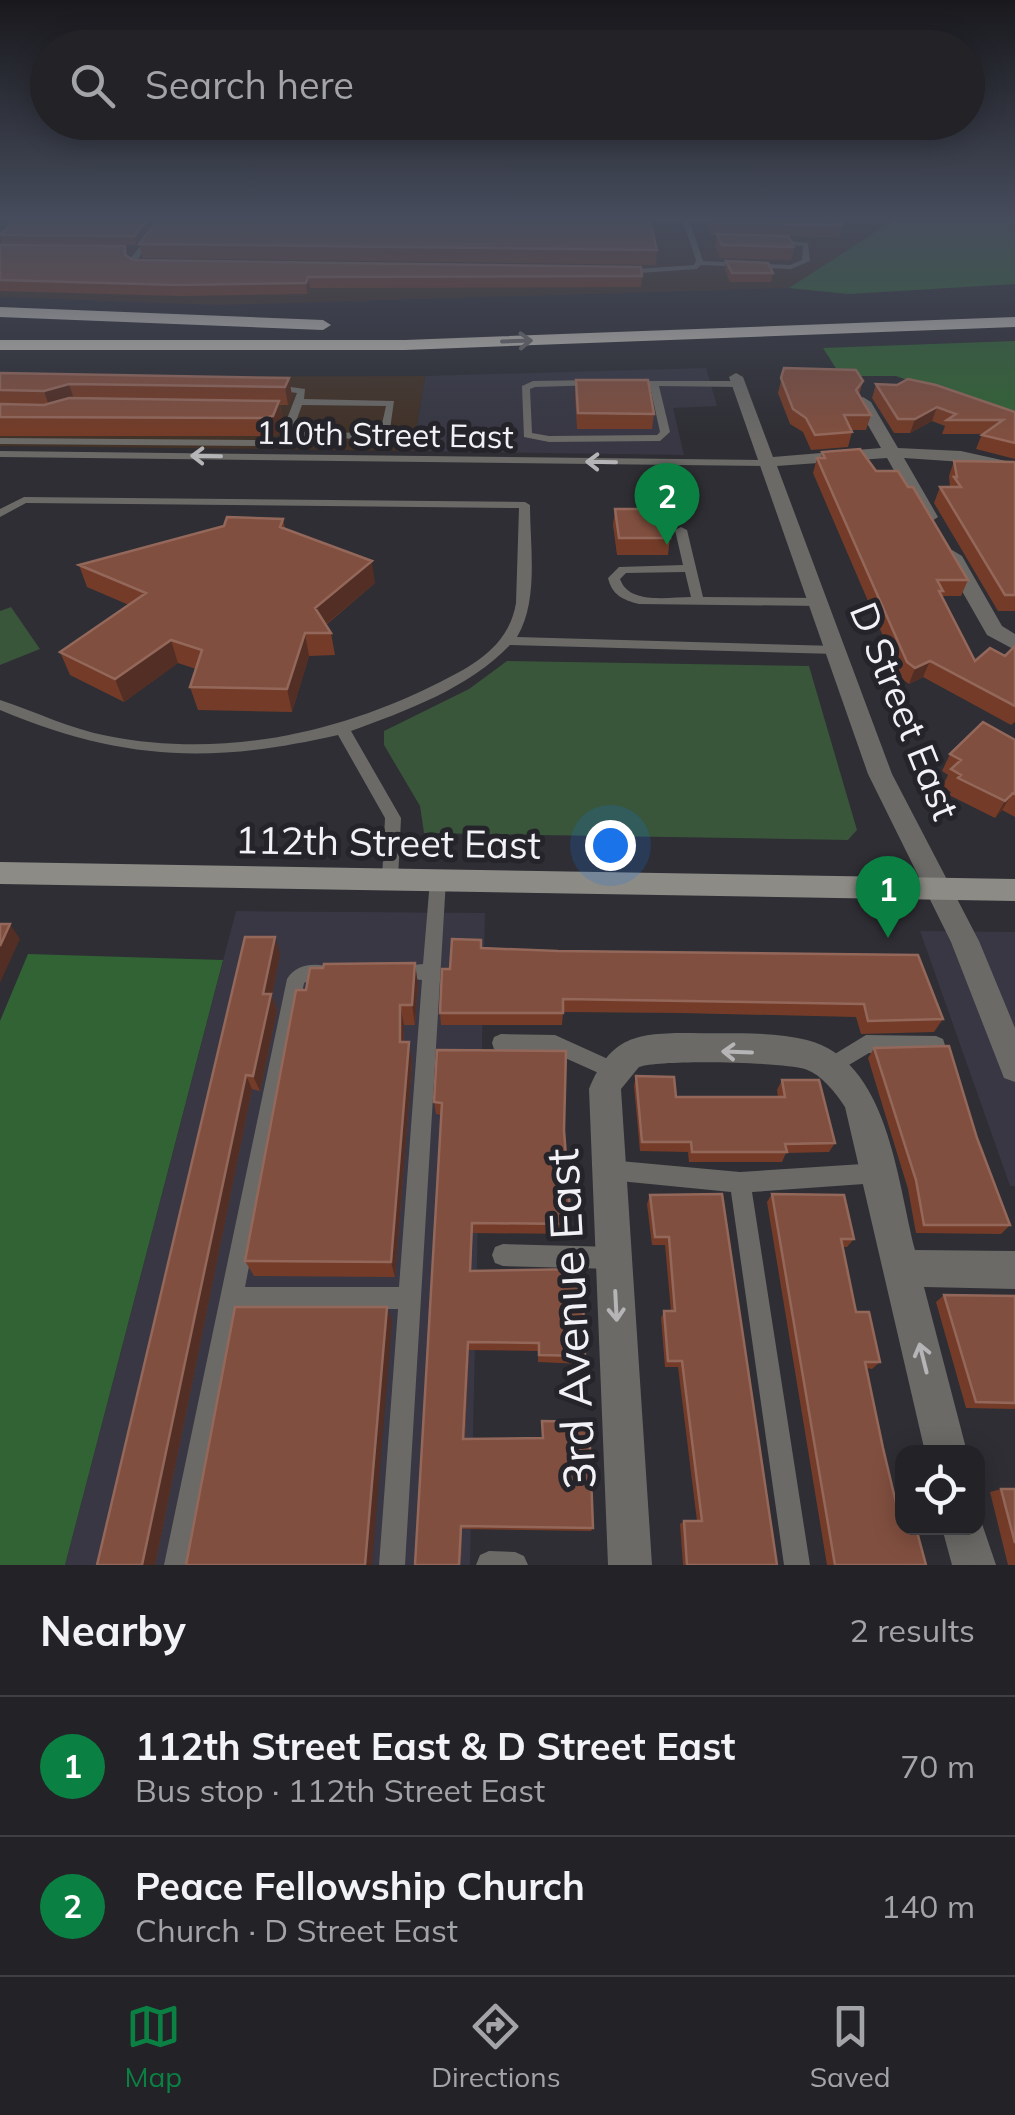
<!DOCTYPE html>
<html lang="en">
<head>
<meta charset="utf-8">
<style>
  :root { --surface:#222227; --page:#2a2a2f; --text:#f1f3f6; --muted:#a2a4a7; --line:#3f3f44; --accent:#0b8043 }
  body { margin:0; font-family:Mulish,sans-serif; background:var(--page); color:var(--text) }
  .controls { position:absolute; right:30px; bottom:30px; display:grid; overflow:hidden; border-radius:20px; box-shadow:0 5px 25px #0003 }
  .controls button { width:90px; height:90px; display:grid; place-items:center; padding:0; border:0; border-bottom:2px solid var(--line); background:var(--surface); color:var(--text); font:50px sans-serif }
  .you { position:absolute; left:610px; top:845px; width:35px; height:35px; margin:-25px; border:8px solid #fff; border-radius:50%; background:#1a73e8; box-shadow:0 0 0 15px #1a73e833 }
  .badge { display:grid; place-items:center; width:65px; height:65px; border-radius:50%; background:var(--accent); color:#fff; font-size:32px; font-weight:700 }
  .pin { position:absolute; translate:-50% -82px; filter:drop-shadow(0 2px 5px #0008) }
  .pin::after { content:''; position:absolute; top:52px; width:35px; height:30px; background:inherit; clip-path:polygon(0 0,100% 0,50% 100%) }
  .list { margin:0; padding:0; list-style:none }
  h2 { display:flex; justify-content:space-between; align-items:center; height:130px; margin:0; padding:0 40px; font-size:42px }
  h2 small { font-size:32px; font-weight:400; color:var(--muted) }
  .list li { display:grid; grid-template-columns:65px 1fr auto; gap:30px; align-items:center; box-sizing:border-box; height:140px; padding:0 40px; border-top:2px solid var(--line) }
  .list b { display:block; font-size:38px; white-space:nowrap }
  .list p { margin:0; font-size:32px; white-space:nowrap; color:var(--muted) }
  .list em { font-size:32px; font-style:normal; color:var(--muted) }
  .icon { flex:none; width:55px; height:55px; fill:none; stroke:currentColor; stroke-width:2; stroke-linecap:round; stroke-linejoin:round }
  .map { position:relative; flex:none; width:1015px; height:1565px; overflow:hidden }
  .search { position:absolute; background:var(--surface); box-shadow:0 5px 25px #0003; left:30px; right:30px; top:30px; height:110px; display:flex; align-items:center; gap:25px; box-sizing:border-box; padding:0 35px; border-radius:55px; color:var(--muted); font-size:38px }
  .sheet { height:410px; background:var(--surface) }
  nav { display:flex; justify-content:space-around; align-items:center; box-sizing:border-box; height:140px; border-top:2px solid var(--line); background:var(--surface); font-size:28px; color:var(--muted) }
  nav a { display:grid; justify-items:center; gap:5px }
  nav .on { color:var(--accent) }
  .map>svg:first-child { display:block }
  .built { fill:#383743 }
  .industrial { fill:#423227 }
  .green { fill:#39563a }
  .forest { fill:#326334 }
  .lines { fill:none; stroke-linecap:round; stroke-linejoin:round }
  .lane { fill:#6b6a67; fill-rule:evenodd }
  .street { fill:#6b6a67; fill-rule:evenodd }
  .secondary { fill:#8d8b86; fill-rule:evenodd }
  .highway { fill:#bfbbb3; fill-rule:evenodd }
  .wall { fill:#743c28 }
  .shaded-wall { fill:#522e24 }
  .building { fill:#814f3f; stroke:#93685b; stroke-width:2.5 }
  .oneway { stroke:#6a6868 }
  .oneway2 { stroke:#b5b4b6 }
  .labels { text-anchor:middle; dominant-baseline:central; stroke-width:10; stroke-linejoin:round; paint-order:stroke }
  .far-street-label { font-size:32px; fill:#f2f1f6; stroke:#25242a }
  .street-label { font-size:38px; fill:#f2f1f6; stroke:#25242a }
  .near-street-label { font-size:45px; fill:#f2f1f6; stroke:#25242a }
</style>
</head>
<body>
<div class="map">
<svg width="1015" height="1565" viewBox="0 0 1015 1565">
  <rect width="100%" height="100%" fill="#2e2e34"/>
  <path class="built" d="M706 368 717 406 673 408 684 455 413 451 425 376Z
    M236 911 485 913 470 1565H65Z
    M920 931 1015 932V1186H1010Z"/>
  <path class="industrial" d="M9 218H897L789 288 219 305 0 297V225Z
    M425 376 413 451 0 446V377Z"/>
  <path class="green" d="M11 607 40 649 0 665V611Z
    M507 661 809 666 857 830 848 840 424 833 420 806 384 745V731L469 689Z"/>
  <path class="forest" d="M897 218H1015V284L849 294 789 288Z
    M1015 341V419L896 376H841L823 348Z
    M28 954 223 960 65 1565H0V1021Z"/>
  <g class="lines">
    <path class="lane" d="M163 218H169L137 260 139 263 151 267 147 269 133 267 129 260Z
      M610 218 724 219 726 222H690L703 261 790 265 802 260 803 246 770 242 772 239 808 243 810 261 791 269 701 265 697 269 625 274 622 270 694 265 696 260 683 222Z
      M595 380 598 381V385L535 387 530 389 532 433 549 436 657 435 660 432 650 386H628L625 385V381H739L744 384 739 387 659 386 670 432 660 441 549 442 524 437 522 386 533 381Z
      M270 384 305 389 304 399 394 401 389 436 384 439 303 438 268 446 0 444V438L268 440 280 437 297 393 267 389 265 387ZM302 405 386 406 380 433 303 432 291 435Z
      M0 451 769 460 774 463 769 466 0 457Z
      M24 497 525 502 530 505C530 547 539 600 517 637L836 646 843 650 836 654 510 645C469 688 406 711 351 731L401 818 398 879 396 884 390 886 384 884 382 879 385 818 338 735C211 764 122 761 0 710V700C37 712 70 729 108 736 220 758 333 735 434 685 471 667 509 647 516 603L519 508 26 503 0 517V509Z
      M681 527 687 530 703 597 818 598 824 602 818 606 639 604C623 600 612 595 608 578L619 567 683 565 675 530ZM685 572 691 597C668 597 629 605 620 579L626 573Z
      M438 873 444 875 446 880 405 1565H379L398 1309H240L190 1565H164L287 979C296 964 316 962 332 968L335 973 332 978C323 982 312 978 304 983L245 1287H399L422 980 393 977 390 972 393 967 423 964 430 880 432 875Z
      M501 1034 555 1035 619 1064 622 1070 619 1076 612 1079 554 1053 501 1052 494 1049 492 1043 494 1037Z
      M866 1035 936 1036 943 1039 945 1045 943 1051 936 1054 869 1053 832 1075 825 1072 822 1066 825 1060Z
      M609 1160 740 1172 878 1163 885 1166 888 1173 885 1180 878 1183 752 1192 810 1565H784L731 1192 609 1180 602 1177 599 1170 602 1163Z
      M503 1244 614 1247 622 1250 625 1258 622 1266 614 1269 503 1266 495 1263 492 1255 495 1247Z
      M489 1551 515 1552 524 1556 528 1565H476L480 1555Z"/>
    <path class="street" d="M736 373 743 377 773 457 881 448 855 402 863 397 871 402 898 448 961 451 1015 463V474L978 463 904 458 938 517 929 523 920 517 887 458 777 466 892 774 979 941 1015 1028V1082L1004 1078 951 942 868 774 729 377Z
      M952 550 962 556 1002 626 1015 634V650L987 635 942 556Z
      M690 1033C727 1034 771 1031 807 1040 888 1060 897 1180 915 1250L1015 1251V1289L924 1287 967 1452H925L845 1107C835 1092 822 1075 805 1069 781 1062 662 1059 639 1067L621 1089 652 1565H608L589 1089C611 1036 636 1033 690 1033Z
      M978 1512 996 1565H952L942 1528H978Z"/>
    <path class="secondary" d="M0 862 1015 879V901L0 884Z"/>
    <path class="highway" d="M0 307 323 320 331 325 323 330 0 317Z
      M1015 317V327L405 350H0V340H405Z"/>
  </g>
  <path class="wall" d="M16 218H129L151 227 136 245 2 244 0 234 17 220Z
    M708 218H837L842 225 839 237 788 236 794 247 791 260 720 258 715 246 717 235H711L707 225Z
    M139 244 657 250 656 265 143 258Z
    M0 245 125 246 127 256 133 260 642 276 641 287 310 288 307 294 179 296 0 291Z
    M726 261 773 273 771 282H730L725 270Z
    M784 368 863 381 859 395 871 415 866 430H851L852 432 848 447 811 450 803 432 790 424 778 393Z
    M0 373 289 378 292 396 288 405H280L282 419 277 434 268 436H0Z
    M576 380 654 414 652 429H577L575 395Z
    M876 384 1015 412V459L976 449 982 434H942L945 426 932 421 910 433H894L872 398Z
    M822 452 876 471 908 487 968 580 961 596H941L975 661 1005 656 1015 646V722L1011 725 923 677 909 684 901 678 813 473 817 458H821Z
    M954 461 1015 462V611H998L934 503 940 487H950L949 476Z
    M615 509 670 538 668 555H617L613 525Z
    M283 519 285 529 375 583 326 625 331 633 335 655 309 656 292 712 198 710 190 687 196 669 178 663 124 702 70 675 60 652 129 605 87 587 79 565Z
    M1015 740V817L1002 810 995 818 949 795 951 792 942 787 948 775 942 771 950 754Z
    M481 948 558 951 918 955 943 1019 934 1032 861 1034 856 1017 681 1013 563 1012 562 1025H441L440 1013 450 969Z
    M280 954 272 996 277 1010 260 1091 252 1089 155 1565H97Z
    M418 984 415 1025H404V1042L412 1062 395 1277 254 1276 245 1261 306 990Z
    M874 1048 977 1138 1010 1225 1001 1234 916 1233 908 1189 868 1058Z
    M437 1050 564 1130 571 1224 570 1234 472 1233 471 1271 585 1356 583 1364 538 1362V1351L469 1350 465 1439 542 1438V1421L593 1528 591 1531 462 1529 461 1565 441 1115 436 1114 434 1102Z
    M636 1076 676 1097H778L777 1090 782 1080 835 1143 829 1152 786 1153 782 1162H689L688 1152 640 1151 634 1086Z
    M722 1194 777 1565H683L680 1524 684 1521H697L678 1367H665L661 1318 664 1311H671L665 1245H652L647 1204 650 1195Z
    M772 1194 854 1239 847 1247H843L856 1312 880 1362 872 1369 867 1368 883 1448 902 1523 926 1565H827L767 1202Z
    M944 1295 1015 1296V1409L966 1408 936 1302Z
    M1001 1489H1015V1565H1008L990 1492Z"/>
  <path class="shaded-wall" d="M149 218 151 227 136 245 134 236Z
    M308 277 310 288 307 294 306 283Z
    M289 378 292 396 288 405 285 387Z
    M69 384 75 402 50 409 44 391Z
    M279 401 282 419 277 434 268 436 264 418Z
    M937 407 932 421 910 433 915 419Z
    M372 561 375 583 319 630 315 608Z
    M305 633 309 656 292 712 287 689Z
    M171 640 178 663 124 702 115 679Z
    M930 661 923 677 909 684 915 668Z
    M1013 793 1002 810 995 818 1005 801Z
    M10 924 20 939 0 983V946Z
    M275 937 280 954 272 996 277 1010 260 1091 253 1076 263 994Z
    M415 963 418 984 415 1025 412 1005Z
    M400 1005 404 1025 403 1062 400 1042Z
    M409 1042 412 1062 395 1277 391 1262Z
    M246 1075 252 1089 155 1565H142Z
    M387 1307 392 1321 372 1565H365Z
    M468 1342 469 1350 464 1445 463 1439Z"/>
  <path class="building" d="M19 218H149L134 236 0 235Z
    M160 218H649L657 250 139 244Z
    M711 218H837L842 225 713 222Z
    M717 234 788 236 794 247 722 245Z
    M0 245 125 246V255L133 260 641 267 642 276 308 277 306 283 177 285 0 280Z
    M726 261 768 263 773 273H732Z
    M784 368 856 370 863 381 856 390 871 415H844L852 432 815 435 806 418 793 409 781 378Z
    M0 373 289 378 285 387 69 384 44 391 0 390Z
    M908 379 936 385 1015 412V443L982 435 1003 420H947L956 414 937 407 915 419H898L876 384 897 385Z
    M576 380H648L654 414 578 413Z
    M69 398 279 401 273 416 264 418 0 417V404L44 405Z
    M860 449 876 471H898L908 487H913L968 580H937L943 591H939L975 661 990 648 1005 656 1015 646V706L930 661 915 668 907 662 817 458H825L822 452Z
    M954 461 1015 462V595H1005L940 487H961L954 477H957Z
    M615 509H665L670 538H619Z
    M227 517 283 519 280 527 372 561 315 608 331 633H305L287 689 190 687 202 650 171 640 115 679 60 652 146 593 79 565 224 526Z
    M983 722 1015 740V794L1013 793 1005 801 958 778 961 775 951 769 961 760 950 754Z
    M0 924H10L0 946Z
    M245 937H275L263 994H271L253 1076 246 1075 142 1565H97Z
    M452 939 481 940V948L558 951 918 955 943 1019 868 1021 864 1004 563 999V1013H440L442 969H450Z
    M415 963 412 1005H400V1042H409L391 1262 245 1261 296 990H306L310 968H323L324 964Z
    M949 1046 977 1138 1010 1225H924L916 1180 874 1048Z
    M437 1050 566 1051 564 1130 571 1224 472 1223 470 1271 582 1269 585 1356 539 1355V1343L468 1342 463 1439 543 1438 542 1421 589 1422 593 1528 461 1526 459 1565H415L442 1103 434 1102Z
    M636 1076 674 1077 676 1097H785L782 1080H819L835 1143 785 1144 787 1152H692L691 1142H642Z
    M722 1194 777 1565H687L684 1521H702L682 1361H668L664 1311H675L669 1237H655L650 1195Z
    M772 1194 844 1195 854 1239H841L856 1312H869L880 1362H865L883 1448 902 1528H916L926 1565H835Z
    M944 1295 1015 1296V1403L976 1402Z
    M235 1307H387L365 1565H186Z
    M1001 1489H1015V1543Z"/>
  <defs><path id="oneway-shaft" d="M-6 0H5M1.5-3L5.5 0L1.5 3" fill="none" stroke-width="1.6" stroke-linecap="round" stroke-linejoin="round" transform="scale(2.5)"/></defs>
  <use class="oneway" href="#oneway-shaft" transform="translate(517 341) rotate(-2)"/>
  <g class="oneway2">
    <use href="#oneway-shaft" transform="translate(206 456) rotate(-179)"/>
    <use href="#oneway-shaft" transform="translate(601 462) rotate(-179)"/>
    <use href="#oneway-shaft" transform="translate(737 1052) rotate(-178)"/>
    <use href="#oneway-shaft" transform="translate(616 1306) rotate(87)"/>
    <use href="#oneway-shaft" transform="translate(923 1358) rotate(-104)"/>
  </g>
  <linearGradient id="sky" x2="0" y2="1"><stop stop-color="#19191d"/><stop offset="0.5" stop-color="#464c5c"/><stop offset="1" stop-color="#464c5c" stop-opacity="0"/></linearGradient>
  <rect width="1015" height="437" fill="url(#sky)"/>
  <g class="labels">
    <g class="far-street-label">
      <text transform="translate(385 434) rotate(1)">110th Street East</text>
    </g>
    <g class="street-label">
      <text transform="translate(905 711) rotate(68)">D Street East</text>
      <text transform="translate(388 842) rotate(1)">112th Street East</text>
    </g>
    <g class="near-street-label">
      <text transform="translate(570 1319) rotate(-93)">3rd Avenue East</text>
    </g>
  </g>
</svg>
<div class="controls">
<button><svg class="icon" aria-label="locate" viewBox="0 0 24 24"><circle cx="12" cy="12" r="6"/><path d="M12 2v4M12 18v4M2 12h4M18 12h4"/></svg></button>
</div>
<div class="you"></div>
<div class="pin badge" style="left:888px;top:938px">1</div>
<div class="pin badge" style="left:667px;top:545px">2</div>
<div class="search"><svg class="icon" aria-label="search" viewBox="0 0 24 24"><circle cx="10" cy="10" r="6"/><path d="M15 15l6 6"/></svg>Search here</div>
</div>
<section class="sheet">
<h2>Nearby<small>2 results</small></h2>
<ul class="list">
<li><span class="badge">1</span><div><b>112th Street East &amp; D Street East</b><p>Bus stop · 112th Street East</p></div><em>70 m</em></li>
<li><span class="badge">2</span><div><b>Peace Fellowship Church</b><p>Church · D Street East</p></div><em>140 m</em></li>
</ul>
</section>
<nav>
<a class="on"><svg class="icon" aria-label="map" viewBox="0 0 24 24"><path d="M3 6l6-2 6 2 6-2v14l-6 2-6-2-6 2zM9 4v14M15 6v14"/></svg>Map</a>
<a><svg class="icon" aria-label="directions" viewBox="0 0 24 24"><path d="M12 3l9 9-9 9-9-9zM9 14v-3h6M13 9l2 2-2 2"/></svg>Directions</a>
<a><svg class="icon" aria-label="saved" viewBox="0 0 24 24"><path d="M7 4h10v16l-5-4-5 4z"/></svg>Saved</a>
</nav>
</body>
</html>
